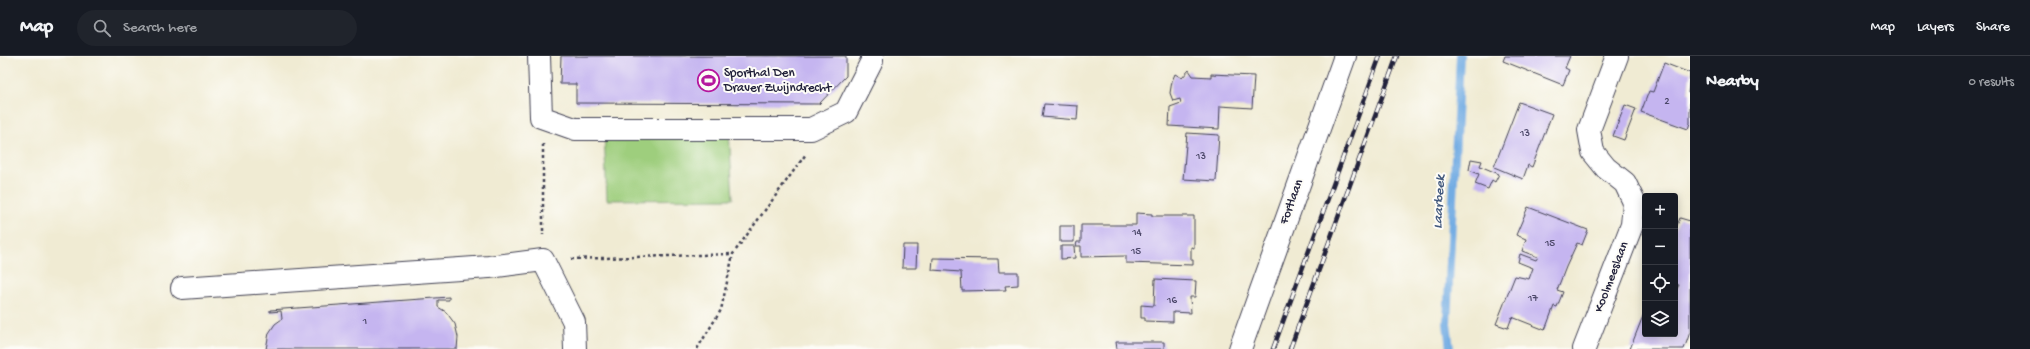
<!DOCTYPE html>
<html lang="en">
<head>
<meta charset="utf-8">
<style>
  :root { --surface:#171b24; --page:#20242c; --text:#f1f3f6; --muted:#9ea1a6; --line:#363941 }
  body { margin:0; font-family:"Gochi Hand",sans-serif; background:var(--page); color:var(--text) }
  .controls { position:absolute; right:12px; bottom:12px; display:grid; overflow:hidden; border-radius:4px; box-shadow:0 2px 10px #0003 }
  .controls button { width:36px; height:36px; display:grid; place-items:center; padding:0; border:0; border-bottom:1px solid var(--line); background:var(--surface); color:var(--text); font:20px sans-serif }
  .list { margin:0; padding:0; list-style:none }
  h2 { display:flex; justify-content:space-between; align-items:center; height:52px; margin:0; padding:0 16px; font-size:17px }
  h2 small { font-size:13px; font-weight:400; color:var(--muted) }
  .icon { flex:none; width:22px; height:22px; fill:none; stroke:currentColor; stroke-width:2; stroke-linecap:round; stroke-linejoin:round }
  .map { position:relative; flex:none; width:1690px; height:293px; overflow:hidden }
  header { display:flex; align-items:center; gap:24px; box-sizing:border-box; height:56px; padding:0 20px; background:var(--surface); border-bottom:1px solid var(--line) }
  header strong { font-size:19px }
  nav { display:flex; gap:22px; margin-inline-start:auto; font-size:14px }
  .search { width:280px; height:36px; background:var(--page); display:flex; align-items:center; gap:10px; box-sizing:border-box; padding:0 14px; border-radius:22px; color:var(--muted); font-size:15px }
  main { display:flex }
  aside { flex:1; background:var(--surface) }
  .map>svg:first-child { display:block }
  .green { fill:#9ece7d; stroke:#60785c }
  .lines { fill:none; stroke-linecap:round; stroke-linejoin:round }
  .stream { stroke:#72ace3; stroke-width:8 }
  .building { fill:#c5b5f0 }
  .minor-casing { stroke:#414052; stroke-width:24 }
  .path { stroke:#414052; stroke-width:2.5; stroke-dasharray:3 3; stroke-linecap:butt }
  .minor { stroke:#fff; stroke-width:22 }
  .rail-casing { stroke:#22223b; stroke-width:4.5 }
  .rail { stroke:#fdfcf7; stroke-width:3; stroke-dasharray:9; stroke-linecap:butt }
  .labels { text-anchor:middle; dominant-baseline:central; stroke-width:4; stroke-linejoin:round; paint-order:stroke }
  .number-label { font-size:11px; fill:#4b4768 }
  .poi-label { font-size:13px; fill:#22223b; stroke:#fdfcf7; text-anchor:start }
  .street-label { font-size:13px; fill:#22223b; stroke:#fdfcf7 }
  .water-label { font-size:14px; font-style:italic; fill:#42597e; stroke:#fdfcf7 }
</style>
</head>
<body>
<header>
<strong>Map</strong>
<div class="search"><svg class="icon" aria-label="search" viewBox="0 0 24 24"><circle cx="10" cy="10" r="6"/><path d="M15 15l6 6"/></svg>Search here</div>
<nav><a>Map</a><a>Layers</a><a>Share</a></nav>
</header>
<main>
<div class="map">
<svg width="1690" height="293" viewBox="0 0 1690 293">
  <rect width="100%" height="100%" fill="#fdfcf7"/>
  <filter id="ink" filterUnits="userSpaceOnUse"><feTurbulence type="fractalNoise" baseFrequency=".025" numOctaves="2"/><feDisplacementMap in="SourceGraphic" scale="8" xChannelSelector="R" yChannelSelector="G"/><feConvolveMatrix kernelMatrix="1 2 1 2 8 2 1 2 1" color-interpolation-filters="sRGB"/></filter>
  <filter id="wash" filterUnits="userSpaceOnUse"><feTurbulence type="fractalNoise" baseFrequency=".012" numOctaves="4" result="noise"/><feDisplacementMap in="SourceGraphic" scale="16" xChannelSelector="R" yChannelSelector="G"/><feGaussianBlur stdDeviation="0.9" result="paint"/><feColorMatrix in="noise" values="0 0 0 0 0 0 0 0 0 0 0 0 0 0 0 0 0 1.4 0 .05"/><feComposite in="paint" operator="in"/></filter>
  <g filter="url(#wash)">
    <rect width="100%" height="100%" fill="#f0ebd3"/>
    <path class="green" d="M729 75 733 143 607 144 604 76Z"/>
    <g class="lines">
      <path class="stream" d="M1450 293 1447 267 1460 0"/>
    </g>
    <g id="blocks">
      <path class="building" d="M561 0H846V20L819 48 576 47V28H560Z
        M1505 0H1570L1565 12 1569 14 1563 29 1503 5Z
        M1664 7 1690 17 1688 37H1690V67L1688 73 1641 56 1649 35 1653 36Z
        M1189 14 1193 20 1211 21V18L1254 20 1252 52 1220 50 1219 73 1169 70 1170 51 1181 47 1180 43 1173 45 1170 37 1172 25 1175 18 1182 22Z
        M1519 46 1552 58 1532 111 1528 109 1523 123 1494 111Z
        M1044 48 1078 50 1077 64 1042 61Z
        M1625 49 1636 53 1624 84 1613 80Z
        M1187 77 1219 79 1216 125 1183 123Z
        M1471 103 1482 105 1480 110 1499 118 1495 126 1492 124 1488 133 1475 128 1479 118 1469 114Z
        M1528 151 1588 174 1582 189 1577 187 1566 211 1557 234 1563 236 1557 251 1554 250 1545 274 1512 261 1508 272 1496 268 1515 220 1529 223 1533 212 1518 206 1520 198 1536 204 1538 201 1522 195 1526 183 1516 179Z
        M1136 157 1152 158V160H1194V192L1191 191V204H1193V209L1126 207V200L1081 201V190H1076L1077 186H1081V169H1136Z
        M1680 162 1690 165V276L1687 285 1684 293H1630L1645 255V278H1675V237L1679 229 1675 228V174Z
        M1060 170H1074V186H1060Z
        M903 189H917L916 212H902Z
        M1061 190H1074L1075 202 1061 203Z
        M933 202 998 203 999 216H1018V229L1005 230 1006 234 962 235 961 216 932 214Z
        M1155 223 1196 225 1195 241H1190L1191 257 1173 256V266L1145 265V262H1141V249L1154 250Z
        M449 241V244H438V251L446 256 455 268 458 281 457 293H266L269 277 275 268 282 263 281 255 270 256V254Z
        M1116 286H1164V293H1117Z"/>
    </g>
  </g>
  <g filter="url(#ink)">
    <use href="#blocks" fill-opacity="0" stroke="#414052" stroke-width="1"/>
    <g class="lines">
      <defs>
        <path id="minor" d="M539 0 541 61 575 73H811L846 56 872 5V0
          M182 232 489 211 543 204 574 266 575 293
          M1240 293 1345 0
          M1584 293 1632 169 1634 146 1625 127 1606 112 1593 96 1589 74 1617 0"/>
      </defs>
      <use href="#minor" class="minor-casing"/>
      <path class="path" d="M543 88V179
        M571 203 733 198
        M697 293 721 254 733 198 806 98"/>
      <use href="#minor" class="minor"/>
      <defs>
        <path id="rail" d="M1273 293 1380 0
          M1290 293 1397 0"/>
      </defs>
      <use href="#rail" class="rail-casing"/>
      <use href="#rail" class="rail"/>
    </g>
  </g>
  <defs>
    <symbol id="stadium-ring" viewBox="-11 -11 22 22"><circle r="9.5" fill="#fdfcf7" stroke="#b5179e" stroke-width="1.5"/><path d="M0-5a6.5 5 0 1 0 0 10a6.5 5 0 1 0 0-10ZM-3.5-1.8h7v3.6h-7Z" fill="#b5179e"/></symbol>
  </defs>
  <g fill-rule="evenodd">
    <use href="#stadium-ring" x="696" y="12" width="25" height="25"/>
  </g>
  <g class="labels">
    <g class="number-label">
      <text x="1667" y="46">2</text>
      <text x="1525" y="78">13</text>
      <text x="1201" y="101">13</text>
      <text x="1137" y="177">14</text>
      <text x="1550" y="188">15</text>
      <text x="1136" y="196">15</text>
      <text x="1533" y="243">17</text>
      <text x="1172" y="245">16</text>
      <text x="365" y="266">1</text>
    </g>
    <g class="poi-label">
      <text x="724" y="17">Sporthal Den<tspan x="724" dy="15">Draver Zwijndrecht</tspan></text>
    </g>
    <g class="street-label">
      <text transform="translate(1292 146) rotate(-70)">Fortlaan</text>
      <text transform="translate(1612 221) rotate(-69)">Koolmeeslaan</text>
    </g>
    <g class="water-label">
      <text transform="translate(1440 146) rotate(-87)">Laarbeek</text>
    </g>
  </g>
</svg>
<div class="controls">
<button>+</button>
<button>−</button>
<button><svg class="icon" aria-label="locate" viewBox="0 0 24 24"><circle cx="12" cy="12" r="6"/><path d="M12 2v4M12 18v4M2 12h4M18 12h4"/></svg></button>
<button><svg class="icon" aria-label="layers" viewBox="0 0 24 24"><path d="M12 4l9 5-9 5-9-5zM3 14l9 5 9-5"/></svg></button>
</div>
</div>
<aside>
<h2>Nearby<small>0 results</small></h2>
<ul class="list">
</ul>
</aside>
</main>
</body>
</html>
